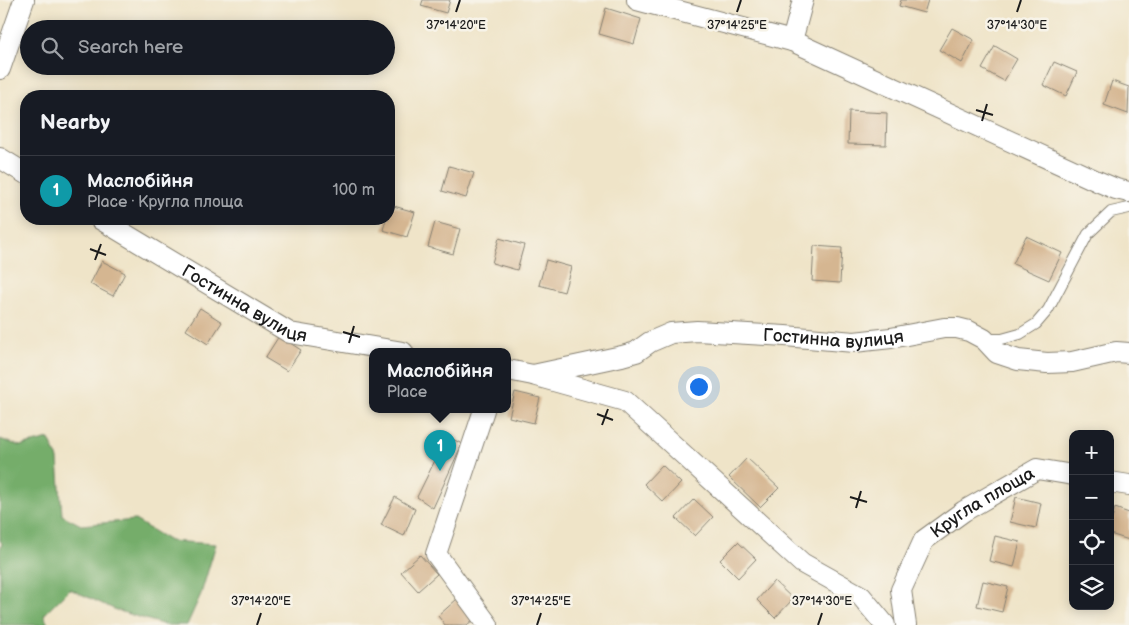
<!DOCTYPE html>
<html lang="en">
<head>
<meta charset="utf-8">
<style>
  :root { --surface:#171b24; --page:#20242c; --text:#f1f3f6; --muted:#9ea1a6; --line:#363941; --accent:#d690ce }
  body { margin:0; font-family:"Balsamiq Sans",sans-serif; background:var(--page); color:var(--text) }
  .controls { position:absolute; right:15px; bottom:15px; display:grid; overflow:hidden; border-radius:10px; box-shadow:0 2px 12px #0003 }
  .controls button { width:45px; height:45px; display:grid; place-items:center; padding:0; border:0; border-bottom:1px solid var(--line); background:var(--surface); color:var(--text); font:25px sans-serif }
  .you { position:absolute; left:698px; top:386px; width:18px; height:18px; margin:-12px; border:4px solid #fff; border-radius:50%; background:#1a73e8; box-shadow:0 0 0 8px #1a73e833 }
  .badge { display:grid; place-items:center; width:32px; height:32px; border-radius:50%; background:var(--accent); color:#fff; font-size:16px; font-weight:700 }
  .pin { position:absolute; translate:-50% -41px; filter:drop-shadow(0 1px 2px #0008) }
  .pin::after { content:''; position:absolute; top:26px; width:18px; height:15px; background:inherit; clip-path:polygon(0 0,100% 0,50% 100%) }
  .popup { position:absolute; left:369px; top:348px; width:142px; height:65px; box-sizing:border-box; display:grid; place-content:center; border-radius:10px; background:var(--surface); filter:drop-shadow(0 1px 4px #0005); font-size:16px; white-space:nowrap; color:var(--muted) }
  .popup b { font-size:19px; color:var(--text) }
  .popup::after { content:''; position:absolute; left:50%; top:100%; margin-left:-10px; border:10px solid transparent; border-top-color:var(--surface) }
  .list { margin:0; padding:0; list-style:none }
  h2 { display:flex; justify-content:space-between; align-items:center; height:65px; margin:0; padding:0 20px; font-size:21px }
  h2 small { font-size:16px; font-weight:400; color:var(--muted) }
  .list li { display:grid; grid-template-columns:32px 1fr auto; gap:15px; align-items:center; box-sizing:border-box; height:70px; padding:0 20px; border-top:1px solid var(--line) }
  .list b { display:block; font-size:19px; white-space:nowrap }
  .list p { margin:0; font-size:16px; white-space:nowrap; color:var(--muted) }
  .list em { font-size:16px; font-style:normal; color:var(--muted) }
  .icon { flex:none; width:28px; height:28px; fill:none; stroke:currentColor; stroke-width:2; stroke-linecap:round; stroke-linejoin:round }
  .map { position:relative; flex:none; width:1129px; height:625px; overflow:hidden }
  .search { position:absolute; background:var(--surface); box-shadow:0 2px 12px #0003; left:20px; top:20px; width:375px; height:55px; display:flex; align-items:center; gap:12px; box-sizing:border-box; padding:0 18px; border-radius:28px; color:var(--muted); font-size:19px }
  .panel { position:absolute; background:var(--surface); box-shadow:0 2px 12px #0003; left:20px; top:90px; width:375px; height:135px; border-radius:20px }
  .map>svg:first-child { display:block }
  .forest { fill:#75ad6b; stroke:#486444 }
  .building { fill:#d5b691 }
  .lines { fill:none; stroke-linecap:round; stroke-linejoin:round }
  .service-casing { stroke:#868072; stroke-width:12 }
  .minor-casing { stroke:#868072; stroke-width:22 }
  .service { stroke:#fff; stroke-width:10 }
  .minor { stroke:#fff; stroke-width:20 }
  .ticks { fill:none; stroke:#1c1c1c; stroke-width:2 }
  .labels { text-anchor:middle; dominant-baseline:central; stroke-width:5; stroke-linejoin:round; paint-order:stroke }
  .street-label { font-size:18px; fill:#1c1c1c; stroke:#f7f3e8 }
  .ticks-label { font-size:12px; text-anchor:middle; fill:#1c1c1c; stroke:#f7f3e8; stroke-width:5; stroke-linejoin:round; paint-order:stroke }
</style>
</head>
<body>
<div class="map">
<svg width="1129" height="625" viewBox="0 0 1129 625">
  <rect width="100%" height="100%" fill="#f7f3e8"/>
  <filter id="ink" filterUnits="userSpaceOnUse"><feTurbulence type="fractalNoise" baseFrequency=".02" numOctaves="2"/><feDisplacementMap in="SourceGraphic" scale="10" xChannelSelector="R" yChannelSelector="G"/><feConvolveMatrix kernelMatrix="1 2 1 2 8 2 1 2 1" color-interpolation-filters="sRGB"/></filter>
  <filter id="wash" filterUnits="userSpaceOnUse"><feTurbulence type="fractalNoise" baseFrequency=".0096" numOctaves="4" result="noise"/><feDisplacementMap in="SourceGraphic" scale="20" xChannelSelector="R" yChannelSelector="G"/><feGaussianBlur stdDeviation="1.12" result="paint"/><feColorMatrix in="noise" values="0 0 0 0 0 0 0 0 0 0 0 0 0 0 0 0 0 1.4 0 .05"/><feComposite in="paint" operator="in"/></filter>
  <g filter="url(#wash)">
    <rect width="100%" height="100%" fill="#efe4c8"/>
    <path class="forest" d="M0 439 20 446 49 439 58 459 62 515 81 525 135 520 170 541 216 544 201 594 187 625H165L116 610 70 589 44 615 48 625H0V550L2 543 0 541Z"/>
    <g id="blocks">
      <path class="building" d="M423 0H450L446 13 421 6Z
        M901 0H928L924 13 899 6Z
        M606 8 641 19 634 44 599 34Z
        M952 28 974 40 962 63 939 50Z
        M995 46 1017 59 1004 81 982 69Z
        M1054 62 1077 72 1066 96 1043 85Z
        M1112 81 1129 87 1128 114 1104 105Z
        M849 111 887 113 886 145 848 144Z
        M449 166 474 173 466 198 442 191Z
        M390 205 415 212 407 237 383 230 386 219H389Z
        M435 222 460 229 453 254 428 247Z
        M1026 236 1062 253 1049 280 1013 264Z
        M499 238 524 245 517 270 492 263Z
        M814 246 842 248 840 283 812 281Z
        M546 260 571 267 564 292 539 285Z
        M102 261 125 273 113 296 90 284Z
        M200 308 222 322 208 344 186 330Z
        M279 336 301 350 287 371 265 358Z
        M515 392 540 398 534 423 509 417Z
        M447 436 462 444 433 508 417 497Z
        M747 458 779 488 760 507 729 477Z
        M662 465 681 483 663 502 644 484Z
        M395 497 415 509 404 536 381 525Z
        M1016 497 1041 503 1036 528 1010 522Z
        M694 499 713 517 695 536 676 518Z
        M1115 508 1129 513V540L1110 534V525Z
        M995 536 1020 542 1014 567 989 561Z
        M738 542 756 559 738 578 720 560Z
        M420 555 437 574 418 591 401 572Z
        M774 581 793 599 775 618 757 600Z
        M983 581 1008 587 1002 612 977 606Z
        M457 599 474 619 467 625H445L438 616Z"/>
    </g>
  </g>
  <g filter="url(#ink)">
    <use href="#blocks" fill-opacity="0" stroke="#868072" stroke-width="1"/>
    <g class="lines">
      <defs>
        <path id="service" d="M985 339H1002L1020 334 1036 324 1048 310 1088 234 1111 212 1129 208"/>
        <g id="minor">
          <path d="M637 0 792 41 1097 181 1116 189 1129 192"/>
          <path d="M792 41 803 0"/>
          <path d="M0 69 24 0"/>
          <path d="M0 158 26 174"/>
          <path id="s1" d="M100 219 290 333 403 352"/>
          <path id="s2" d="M508 370 533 375 622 356 636 352 650 342 671 333 697 331 785 336 854 342 891 338 944 328H957L969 331 984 339 997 353 1018 360 1047 363 1072 362 1116 352 1129 353"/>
          <path d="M536 376 625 401 802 563 861 596 885 625"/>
          <path d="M484 410 436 554 488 625"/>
          <path d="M1110 482 1129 485"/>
          <path id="s3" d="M906 625 901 590 924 540 964 511 1037 469 1073 475"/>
        </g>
      </defs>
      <use href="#service" class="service-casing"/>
      <use href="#minor" class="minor-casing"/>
      <use href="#service" class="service"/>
      <use href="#minor" class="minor"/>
    </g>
  </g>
  <path class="ticks" d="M456 12 460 0M737 12 741 0M1017 12 1021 0M976 110 993 115M982 121 987 104M90 249 106 255M95 260 101 244M343 332 360 337M349 343 354 326M597 414 613 420M602 425 608 409M850 497 867 502M856 508 861 491M257 625 261 613M537 625 541 613M818 625 822 613"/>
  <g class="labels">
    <g class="street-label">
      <text stroke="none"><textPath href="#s1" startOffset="168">Гостинна вулиця</textPath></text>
      <text stroke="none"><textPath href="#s2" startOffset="334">Гостинна вулиця</textPath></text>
      <text stroke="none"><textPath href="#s3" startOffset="160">Кругла площа</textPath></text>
    </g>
  </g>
  <g class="ticks-label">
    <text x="456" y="29">37°14'20"E</text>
    <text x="737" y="29">37°14'25"E</text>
    <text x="1017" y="29">37°14'30"E</text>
    <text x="261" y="605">37°14'20"E</text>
    <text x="541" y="605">37°14'25"E</text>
    <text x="822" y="605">37°14'30"E</text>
  </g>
</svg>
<div class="controls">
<button>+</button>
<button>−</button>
<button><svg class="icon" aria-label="locate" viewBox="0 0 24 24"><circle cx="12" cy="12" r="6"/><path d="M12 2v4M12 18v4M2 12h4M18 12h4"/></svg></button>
<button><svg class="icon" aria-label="layers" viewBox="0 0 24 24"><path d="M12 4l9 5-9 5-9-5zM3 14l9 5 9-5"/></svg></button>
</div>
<div class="you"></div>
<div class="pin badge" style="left:440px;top:471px;background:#0f9aa8">1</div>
<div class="popup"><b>Маслобійня</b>Place</div>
<div class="search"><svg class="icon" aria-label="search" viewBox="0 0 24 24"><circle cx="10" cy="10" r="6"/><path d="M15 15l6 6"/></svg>Search here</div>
<section class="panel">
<h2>Nearby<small></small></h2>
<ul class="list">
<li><span class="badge" style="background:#0f9aa8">1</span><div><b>Маслобійня</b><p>Place · Кругла площа</p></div><em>100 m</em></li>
</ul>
</section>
</div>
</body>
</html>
